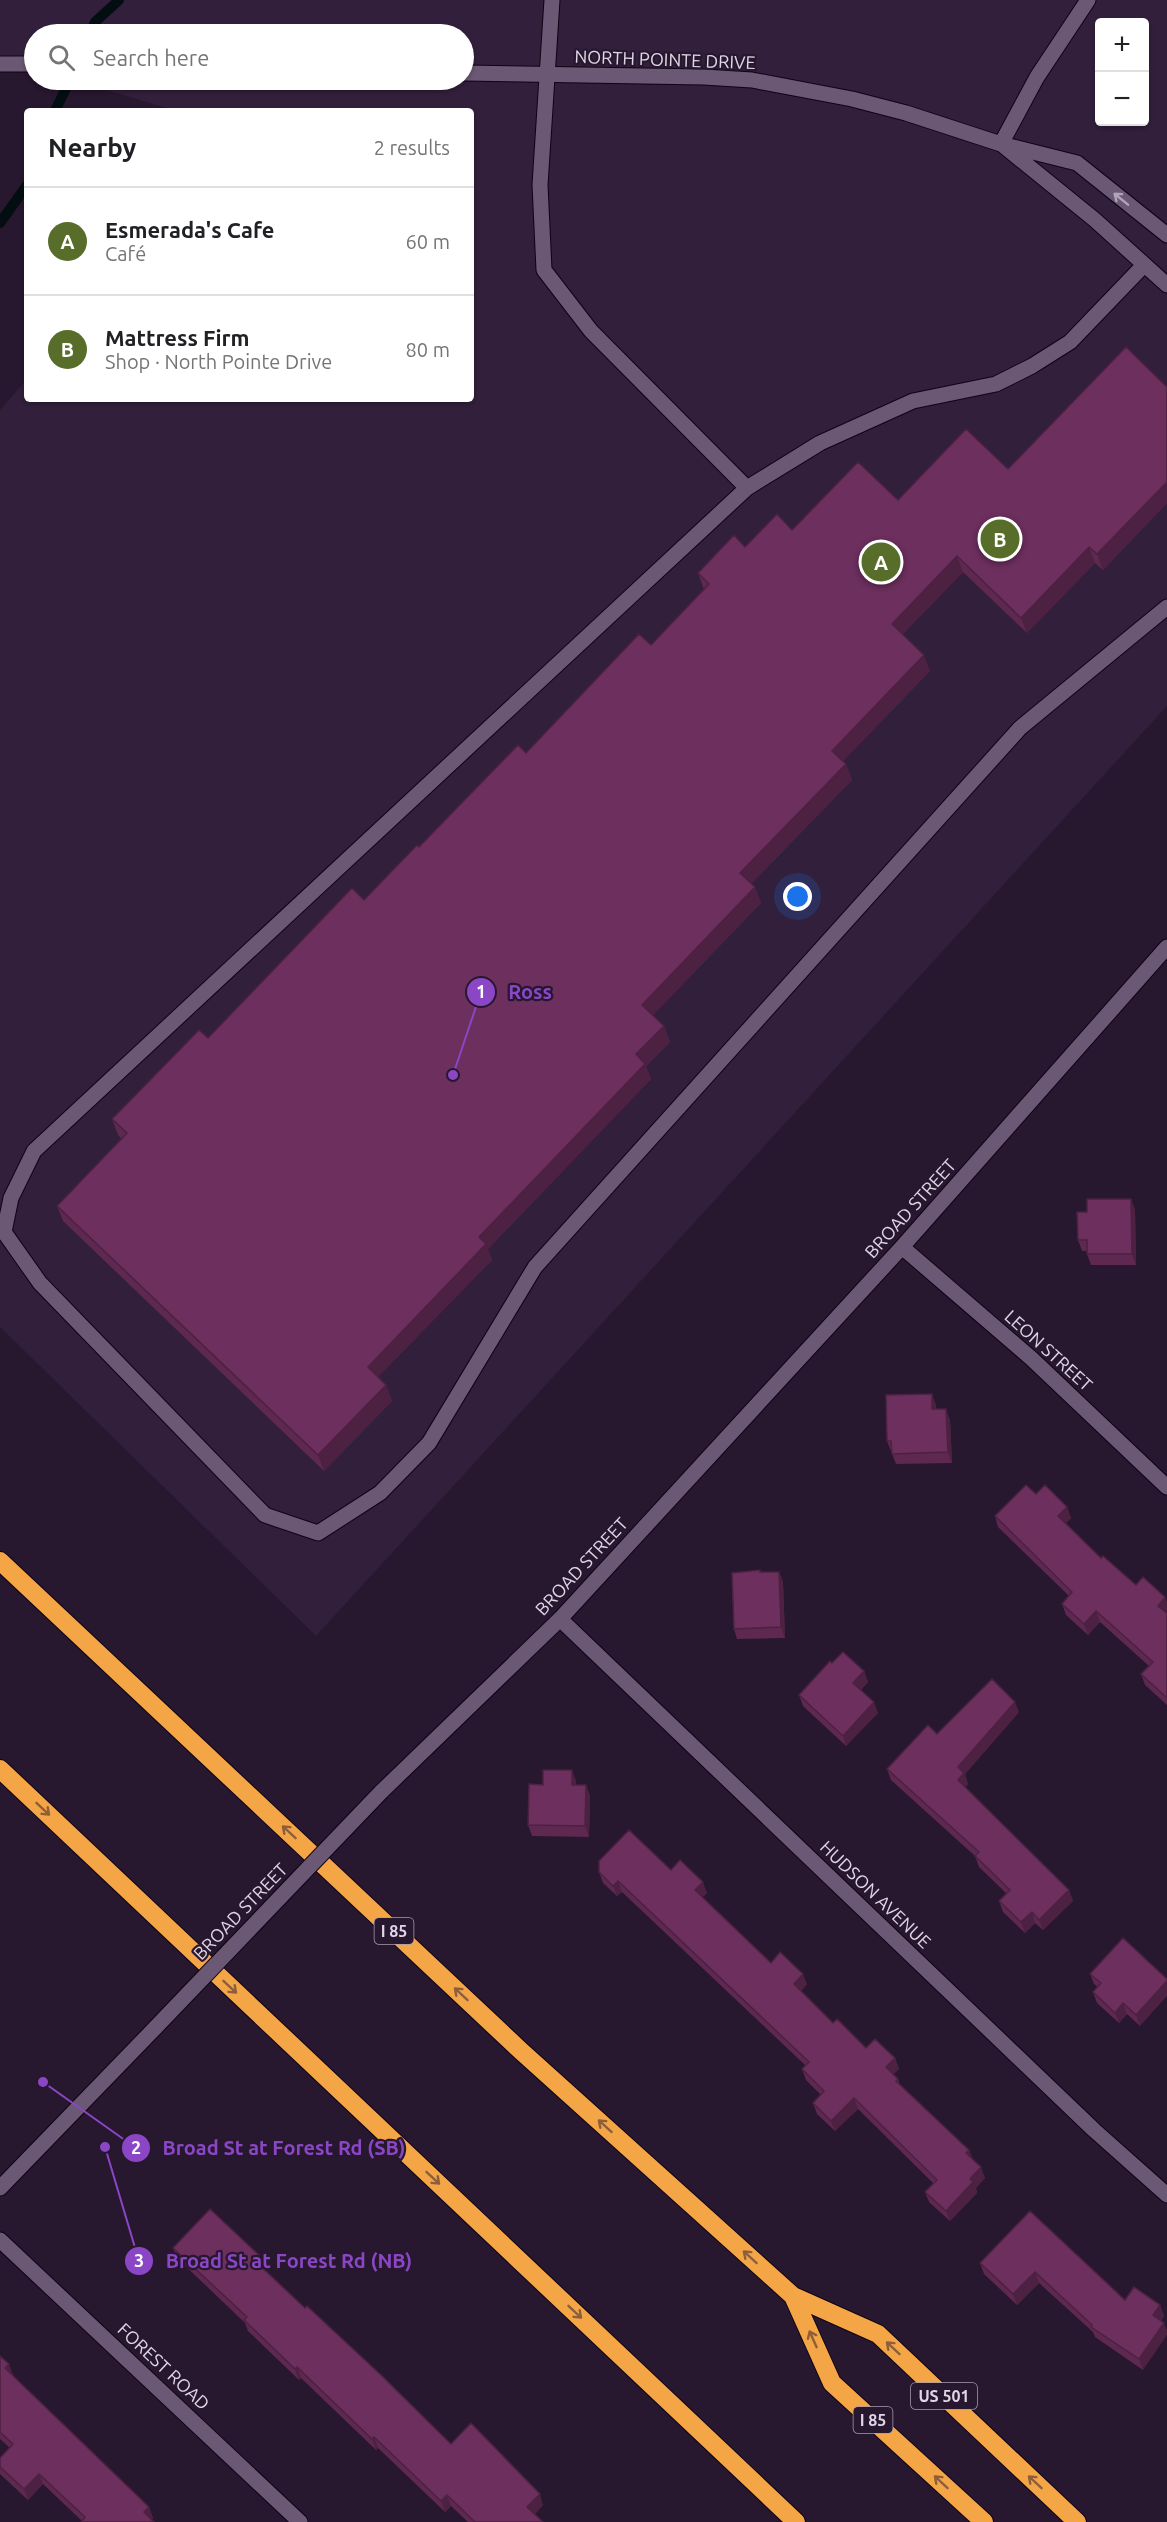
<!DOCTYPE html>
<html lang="en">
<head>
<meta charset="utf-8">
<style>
  :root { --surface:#fff; --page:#f2f2f2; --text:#202124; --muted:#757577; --line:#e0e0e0; --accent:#586d2a }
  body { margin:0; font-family:Ubuntu,sans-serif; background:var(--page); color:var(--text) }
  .controls { position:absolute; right:18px; top:18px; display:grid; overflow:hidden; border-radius:6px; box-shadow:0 2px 4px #0004 }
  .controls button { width:54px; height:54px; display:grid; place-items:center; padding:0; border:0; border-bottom:2px solid var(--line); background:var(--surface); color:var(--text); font:30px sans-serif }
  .you { position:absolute; left:798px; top:897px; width:21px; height:21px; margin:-15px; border:4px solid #fff; border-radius:50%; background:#1a73e8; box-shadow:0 0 0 9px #1a73e833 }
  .badge { display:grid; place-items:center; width:39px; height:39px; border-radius:50%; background:var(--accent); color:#fff; font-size:20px; font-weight:700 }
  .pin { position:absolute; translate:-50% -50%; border:3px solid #fff; box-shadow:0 2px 6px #0006 }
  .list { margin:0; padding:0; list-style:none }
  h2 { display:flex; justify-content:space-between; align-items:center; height:78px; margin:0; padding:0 24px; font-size:26px }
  h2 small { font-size:20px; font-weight:400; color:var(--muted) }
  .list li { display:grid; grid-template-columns:39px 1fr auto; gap:18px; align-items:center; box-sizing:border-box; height:108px; padding:0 24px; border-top:2px solid var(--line) }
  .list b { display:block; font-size:22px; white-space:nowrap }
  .list p { margin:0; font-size:20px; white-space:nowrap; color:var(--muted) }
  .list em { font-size:20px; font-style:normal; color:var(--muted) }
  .icon { flex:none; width:33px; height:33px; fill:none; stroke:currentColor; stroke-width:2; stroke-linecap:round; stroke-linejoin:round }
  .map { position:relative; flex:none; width:1167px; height:2522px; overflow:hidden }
  .search { position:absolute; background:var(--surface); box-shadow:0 2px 4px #0004; left:24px; top:24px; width:450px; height:66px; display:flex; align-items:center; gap:15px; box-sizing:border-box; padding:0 21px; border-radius:33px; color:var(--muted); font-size:22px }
  .panel { position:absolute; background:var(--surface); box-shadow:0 2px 4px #0004; left:24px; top:108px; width:450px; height:294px; border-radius:6px }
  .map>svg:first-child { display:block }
  .built { fill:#321f3b; fill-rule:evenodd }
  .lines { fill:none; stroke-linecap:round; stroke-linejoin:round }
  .stream { stroke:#020e11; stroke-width:10 }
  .lane-casing { stroke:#100316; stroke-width:17 }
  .street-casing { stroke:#100316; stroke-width:17 }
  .secondary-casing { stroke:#100316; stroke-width:17 }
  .highway-casing { stroke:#100316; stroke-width:20 }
  .lane { stroke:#6b5874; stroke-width:15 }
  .street { stroke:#6b5874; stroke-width:15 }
  .secondary { stroke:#6b5874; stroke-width:15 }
  .highway { stroke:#f4a647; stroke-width:18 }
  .secondary-bridge-casing { stroke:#100316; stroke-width:17; stroke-linecap:butt }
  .secondary-bridge { stroke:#6b5874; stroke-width:15 }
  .wall { fill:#5e2851 }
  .shaded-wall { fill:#4c2142 }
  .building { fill:#6d2f5e; stroke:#4c2142; stroke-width:1.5 }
  .oneway { stroke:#b1a4b8 }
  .oneway2 { stroke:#8e5e3b }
  .labels { text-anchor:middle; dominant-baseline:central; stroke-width:4.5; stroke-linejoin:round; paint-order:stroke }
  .shield { fill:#27172f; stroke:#a89daf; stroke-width:1.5 }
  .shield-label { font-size:16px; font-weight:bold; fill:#e0d6e6 }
  .street-label { font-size:18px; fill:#e0d6e6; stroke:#27172f }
  .leader { fill:none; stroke:#8a46c5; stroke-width:2 }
  .callout-dot { fill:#8a46c5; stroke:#27172f; stroke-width:2 }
  .mark-label { font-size:18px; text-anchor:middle; font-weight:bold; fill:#fff }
  .callout-label { font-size:20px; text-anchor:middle; font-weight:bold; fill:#8a46c5; stroke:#27172f; stroke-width:4.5; stroke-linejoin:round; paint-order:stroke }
</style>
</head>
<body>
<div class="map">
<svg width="1167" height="2522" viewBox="0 0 1167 2522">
  <rect width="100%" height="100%" fill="#27172f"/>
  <path class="built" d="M0 0H1167V706L316 1636 0 1327V410L27 379V399H471V111H176L74 80H464V34H34V67L0 57ZM1100 22H1144V122H1100Z"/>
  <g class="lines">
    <path class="stream" d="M90 34 95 22 119 0
      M55 111 70 80
      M0 223 27 185"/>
    <defs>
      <path id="lane" d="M552 0 540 185 544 270 591 331 747 488
        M1001 144 1037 77 1088 0
        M1144 265 1070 342 1032 366 996 384 913 401 820 443 747 488 34 1151 11 1198 4 1232 40 1283 265 1515 318 1533 380 1493 429 1443 535 1267 1020 728 1167 607"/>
      <path id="street" d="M560 1619 1094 2130 1167 2195
        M0 2240 300 2522"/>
      <path id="secondary" d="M0 64H34
        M464 73 704 77 752 80 852 99 906 113 1001 144 1077 163 1167 235
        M1005 147 1095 220 1167 285
        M902 1247 1032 1359 1167 1487
        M381 1792 560 1619 902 1247 1167 947
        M0 2188 156 2027"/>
      <path id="highway" d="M0 1561 521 2051 793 2296 878 2334 1077 2522
        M0 1769 796 2522
        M793 2296 832 2383 984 2522"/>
    </defs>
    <use href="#lane" class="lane-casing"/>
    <use href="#street" class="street-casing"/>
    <use href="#secondary" class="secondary-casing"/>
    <use href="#highway" class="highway-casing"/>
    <use href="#lane" class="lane"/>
    <use href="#street" class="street"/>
    <use href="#secondary" class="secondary"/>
    <use href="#highway" class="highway"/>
    <defs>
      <path id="secondary-bridge" d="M156 2027 381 1792"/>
    </defs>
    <use href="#secondary-bridge" class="secondary-bridge-casing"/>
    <use href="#secondary-bridge" class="secondary-bridge"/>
  </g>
  <path class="wall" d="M1167 387V503L1103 570 1095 563 1027 633 963 572 902 635 930 671 843 761 846 764 852 780 751 884 755 887 761 903 653 1015 664 1026 670 1042 646 1066 651 1079 488 1249 492 1260 378 1377 386 1385 392 1401 324 1471 63 1221 57 1206 122 1139 118 1135 112 1119 208 1038 364 900 526 753 651 645 704 590 698 573 745 547 792 530 1008 469Z
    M1135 1209 1136 1265H1091L1087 1254V1251H1082L1078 1240Z
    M936 1405V1409L950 1420 952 1463 896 1464 887 1441Z
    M1036 1494 1067 1507 1071 1518 1066 1523 1101 1558 1136 1585 1167 1602V1610L1166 1612 1167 1613V1705L1145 1685 1141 1674 1149 1666 1100 1622 1088 1635 1066 1615 1062 1604 1069 1596 998 1527 995 1516Z
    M760 1572H779L783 1582 785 1638 737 1639 734 1629Z
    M832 1663 864 1671 868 1682 861 1690 878 1713 846 1746 803 1706 799 1695Z
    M1019 1712 965 1774 968 1784 965 1788 1069 1890 1073 1901 1043 1930 1035 1923 1025 1933 1003 1912 999 1901 1007 1894 979 1867 975 1856 891 1780 887 1769Z
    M576 1781V1785L590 1795 589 1837 532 1836 528 1825 543 1785Z
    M671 1870 707 1893 702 1897 771 1963 807 1984 801 1991 833 2023 866 2048 895 2058 899 2069 893 2074 898 2079 900 2085 969 2150 973 2160 985 2178 976 2188 977 2193 950 2221 929 2202 925 2192 933 2183 858 2109 835 2131 817 2114 813 2103 821 2095 806 2080 802 2069 805 2065 622 1892 617 1896 603 1883 599 1872Z
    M1090 1974 1167 1979 1140 2026 1127 2014 1119 2023 1097 2003 1093 1992 1098 1987 1094 1984Z
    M1030 2211 1125 2300 1160 2305 1164 2316 1161 2321 1143 2370 1095 2337 1093 2332 1039 2283 1017 2305 984 2274 980 2263Z
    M173 2248 263 2266 262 2267 305 2308 451 2444 543 2505 535 2514 543 2522H468L451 2506 445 2512 378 2448 376 2450 301 2378 299 2380 248 2331 245 2323 177 2258Z
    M0 2356 12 2375 149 2507 153 2518 151 2519 82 2521 43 2484 28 2500 0 2474V2458L10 2448 0 2439Z"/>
  <path class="shaded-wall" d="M1167 482V503L1103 570 1097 554Z
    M1089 547 1095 563 1027 633 1021 618Z
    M957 556 963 572 897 640 892 624Z
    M924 655 930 671 838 766 832 751Z
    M846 764 852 780 746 889 740 873Z
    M755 887 761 903 648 1020 642 1005Z
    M664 1026 670 1042 646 1066 651 1079 488 1249 492 1260 373 1382 368 1367 636 1054Z
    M1131 1199 1135 1209 1136 1265 1132 1254Z
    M386 1385 392 1401 324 1471 318 1455Z
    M932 1394 936 1405V1420L932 1409Z
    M946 1409 950 1420 952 1463 948 1452Z
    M1067 1507 1071 1518 1062 1527 1058 1516Z
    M779 1572 783 1582 785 1638 781 1627Z
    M1165 1597 1167 1602V1610L1162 1616 1158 1606Z
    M1096 1611 1100 1622 1088 1635 1084 1624Z
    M864 1671 868 1682 857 1693 853 1683Z
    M874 1702 878 1713 846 1746 843 1736Z
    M1015 1702 1019 1712 965 1774 968 1784 962 1791 958 1780V1767Z
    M572 1770 576 1781V1795L572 1785Z
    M586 1785 590 1795 589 1837 585 1826Z
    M618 1881 622 1892 617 1896 613 1886Z
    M703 1882 707 1893 699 1901 695 1890Z
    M1069 1890 1073 1901 1043 1930 1039 1920Z
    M1032 1912 1035 1923 1025 1933 1021 1922Z
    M803 1974 807 1984 798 1995 794 1984Z
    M1167 1981V1996L1140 2026 1136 2015Z
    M1123 2003 1127 2014 1119 2023 1115 2013Z
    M895 2058 899 2069 890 2078 886 2067Z
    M854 2098 858 2109 835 2131 831 2121Z
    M969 2150 973 2161 966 2153Z
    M981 2167 985 2178 976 2188 977 2193 950 2221 946 2211 970 2179Z
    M259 2255 263 2266 258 2271 254 2260Z
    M1035 2272 1039 2283 1017 2305 1013 2294Z
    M1160 2305 1164 2316 1157 2326 1153 2315Z
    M1164 2323 1167 2330V2335L1143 2370 1139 2359Z
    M9 2364 13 2375 9 2379 5 2368Z
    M297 2367 301 2378 299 2380 295 2369Z
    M374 2437 378 2448 376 2450 372 2439Z
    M39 2474 43 2484 28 2500 24 2489Z
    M540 2494 543 2505 531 2518 527 2507Z
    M447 2495 451 2506 445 2512 441 2501Z
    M149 2507 153 2518 149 2522 144 2512Z"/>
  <path class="building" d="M1126 347 1167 387V482L1097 554 1089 547 1021 618 957 556 892 624 924 655 832 751 846 764 740 873 755 887 642 1005 664 1026 636 1054 645 1064 479 1237 486 1244 368 1367 386 1385 318 1455 57 1206 127 1133 112 1119 199 1030 208 1038 352 888 364 900 417 845 419 847 518 745 526 753 639 634 651 645 709 584 698 573 734 535 745 547 777 514 792 530 858 462 898 500 966 429 1008 469Z
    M1087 1199H1131L1132 1254H1087V1240H1078L1077 1212H1087Z
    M932 1394V1409H946L948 1452 892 1454 891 1441H887L886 1395Z
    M1026 1485 1036 1494 1045 1485 1067 1507 1058 1516 1101 1558 1103 1556 1136 1585 1143 1577 1165 1597 1158 1606 1167 1613V1698L1141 1674 1153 1662 1096 1611 1084 1624 1062 1604 1072 1592 995 1516Z
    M760 1570V1572H779L781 1627 734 1629 732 1573Z
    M843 1652 864 1671 853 1683 874 1702 843 1736 799 1695 830 1661 832 1663Z
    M992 1679 1015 1702 958 1767 964 1773 958 1780 1069 1890 1039 1920 1032 1912 1021 1922 999 1901 1010 1890 975 1856 979 1852 887 1769 928 1725 937 1734Z
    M543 1770H572V1785H586L585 1826 528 1825 529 1784 543 1785Z
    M629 1830 671 1870 680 1860 703 1882 695 1890 771 1963 780 1952 803 1974 794 1984 833 2023 837 2019 866 2048 875 2039 895 2058 886 2067 898 2079 896 2081 969 2150 966 2153 981 2167 970 2179 973 2182 946 2211 925 2192 937 2180 854 2098 831 2121 813 2103 824 2091 802 2069 809 2062 618 1881 613 1886 599 1872V1861Z
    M1123 1938 1167 1979V1981L1136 2015 1123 2003 1115 2013 1093 1992 1101 1983 1090 1974Z
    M210 2209 259 2255 254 2260 305 2308 307 2306 380 2374 451 2444 471 2423 540 2494 527 2507 543 2522H475L447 2495 441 2501 374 2437 372 2439 297 2367 295 2369 244 2320 247 2317 173 2248Z
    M1030 2211 1125 2300 1134 2287 1160 2305 1153 2315 1164 2323 1139 2359 1091 2327 1092 2325 1035 2272 1013 2294 980 2263Z
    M0 2356 9 2364 5 2368 149 2507 144 2512 154 2522H81L85 2517 39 2474 24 2489 0 2467V2458L13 2444 0 2432Z"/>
  <defs><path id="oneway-shaft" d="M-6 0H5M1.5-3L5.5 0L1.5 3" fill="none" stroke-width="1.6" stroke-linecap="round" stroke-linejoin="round" transform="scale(1.5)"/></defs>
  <use class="oneway" href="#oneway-shaft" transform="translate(1121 199) rotate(-141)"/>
  <g class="oneway2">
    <use href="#oneway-shaft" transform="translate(43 1809) rotate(43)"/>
    <use href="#oneway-shaft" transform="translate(289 1832) rotate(-137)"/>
    <use href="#oneway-shaft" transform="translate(230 1987) rotate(43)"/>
    <use href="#oneway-shaft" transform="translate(461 1994) rotate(-137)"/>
    <use href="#oneway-shaft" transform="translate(605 2126) rotate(-138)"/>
    <use href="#oneway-shaft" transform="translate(433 2178) rotate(43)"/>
    <use href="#oneway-shaft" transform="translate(750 2257) rotate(-138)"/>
    <use href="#oneway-shaft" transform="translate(575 2312) rotate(43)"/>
    <use href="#oneway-shaft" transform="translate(813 2339) rotate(-114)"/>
    <use href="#oneway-shaft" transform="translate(893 2348) rotate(-137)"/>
    <use href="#oneway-shaft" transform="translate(941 2482) rotate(-137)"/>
    <use href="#oneway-shaft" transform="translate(1035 2482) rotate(-137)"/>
  </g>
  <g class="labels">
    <g class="shield">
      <rect x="374.5" y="1918" width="39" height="26" rx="4.5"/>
      <rect x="911" y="2383" width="66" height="26" rx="4.5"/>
      <rect x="853.5" y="2407" width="39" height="26" rx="4.5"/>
    </g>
    <g class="shield-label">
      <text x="394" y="1931">I 85</text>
      <text x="944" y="2396">US 501</text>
      <text x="873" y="2420">I 85</text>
    </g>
    <g class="street-label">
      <text transform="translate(665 59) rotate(2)">NORTH POINTE DRIVE</text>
      <text transform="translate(910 1208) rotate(-48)">BROAD STREET</text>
      <text transform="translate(1049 1350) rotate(42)">LEON STREET</text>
      <text transform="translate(581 1566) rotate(-47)">BROAD STREET</text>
      <text transform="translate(876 1894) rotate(44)">HUDSON AVENUE</text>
      <text transform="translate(240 1911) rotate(-46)">BROAD STREET</text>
      <text transform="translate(164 2366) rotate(43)">FOREST ROAD</text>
    </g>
  </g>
  <path class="leader" d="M453 1075L481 992M43 2082L136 2148M105 2147L139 2261"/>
  <g class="callout-dot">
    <circle cx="453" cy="1075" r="6"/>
    <circle cx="43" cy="2082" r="6"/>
    <circle cx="105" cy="2147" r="6"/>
    <circle cx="481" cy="992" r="15"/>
    <circle cx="136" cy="2148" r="15"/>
    <circle cx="139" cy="2261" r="15"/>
  </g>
  <g class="mark-label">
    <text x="481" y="998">1</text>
    <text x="136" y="2154">2</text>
    <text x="139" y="2267">3</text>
  </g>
  <g class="callout-label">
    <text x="530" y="999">Ross</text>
    <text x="284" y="2155">Broad St at Forest Rd (SB)</text>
    <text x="289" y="2268">Broad St at Forest Rd (NB)</text>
  </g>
</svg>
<div class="controls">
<button>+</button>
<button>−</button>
</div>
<div class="you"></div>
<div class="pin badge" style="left:881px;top:562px">A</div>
<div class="pin badge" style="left:1000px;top:539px">B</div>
<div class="search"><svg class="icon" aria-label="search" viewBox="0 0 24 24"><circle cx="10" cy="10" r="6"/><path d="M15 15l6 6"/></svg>Search here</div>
<section class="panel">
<h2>Nearby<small>2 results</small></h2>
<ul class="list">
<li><span class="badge">A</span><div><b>Esmerada's Cafe</b><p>Café</p></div><em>60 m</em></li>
<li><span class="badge">B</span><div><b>Mattress Firm</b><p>Shop · North Pointe Drive</p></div><em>80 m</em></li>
</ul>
</section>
</div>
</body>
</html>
